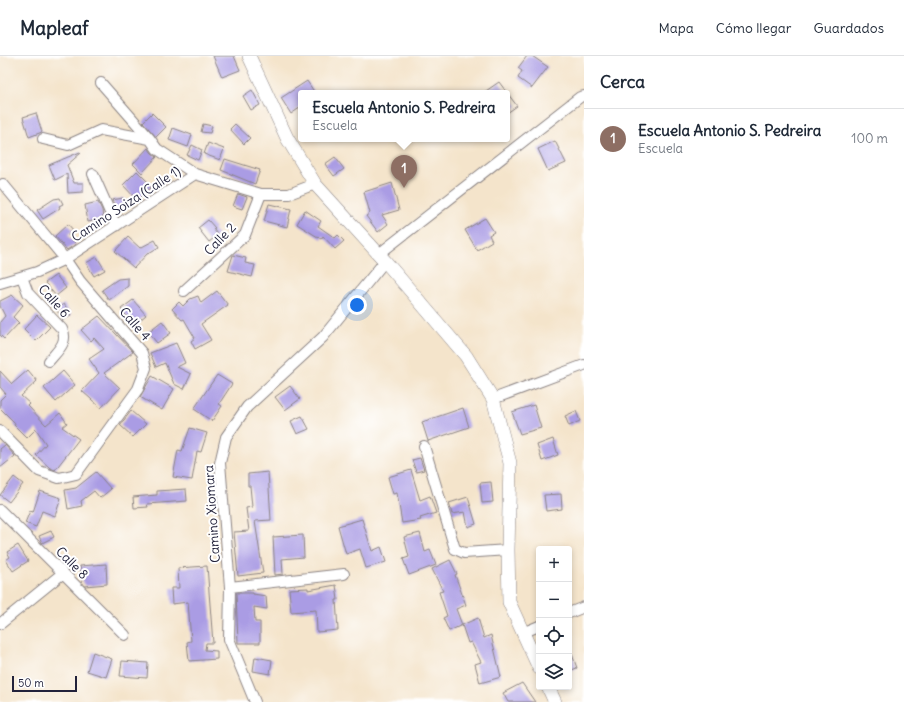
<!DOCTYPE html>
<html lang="es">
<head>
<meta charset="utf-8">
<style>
  :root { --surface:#fff; --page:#f2f2f3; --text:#1f2937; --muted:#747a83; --line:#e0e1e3; --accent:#7c3aed }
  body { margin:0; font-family:Delius,sans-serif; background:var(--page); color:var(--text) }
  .controls { position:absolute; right:12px; bottom:12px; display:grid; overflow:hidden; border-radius:4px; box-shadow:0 2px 6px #0003 }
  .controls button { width:36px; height:36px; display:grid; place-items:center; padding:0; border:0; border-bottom:1px solid var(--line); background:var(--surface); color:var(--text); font:20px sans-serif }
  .scale { position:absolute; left:12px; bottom:10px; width:65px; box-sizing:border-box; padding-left:4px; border:2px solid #22223b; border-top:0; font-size:11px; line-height:14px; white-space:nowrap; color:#22223b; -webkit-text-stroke:3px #fff; paint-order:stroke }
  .you { position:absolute; left:357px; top:249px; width:14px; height:14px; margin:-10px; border:3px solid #fff; border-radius:50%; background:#1a73e8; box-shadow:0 0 0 6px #1a73e833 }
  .badge { display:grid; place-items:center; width:26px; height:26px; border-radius:50%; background:var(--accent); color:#fff; font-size:13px; font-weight:700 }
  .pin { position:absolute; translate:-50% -33px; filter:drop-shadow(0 1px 2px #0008) }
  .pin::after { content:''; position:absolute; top:21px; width:14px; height:12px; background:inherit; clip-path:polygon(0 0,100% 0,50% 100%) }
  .popup { position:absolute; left:298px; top:34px; width:212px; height:52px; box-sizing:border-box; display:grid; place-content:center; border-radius:4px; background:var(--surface); filter:drop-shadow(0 1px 3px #0005); font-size:13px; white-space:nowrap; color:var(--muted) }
  .popup b { font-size:15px; color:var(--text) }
  .popup::after { content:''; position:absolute; left:50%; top:100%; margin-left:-8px; border:8px solid transparent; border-top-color:var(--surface) }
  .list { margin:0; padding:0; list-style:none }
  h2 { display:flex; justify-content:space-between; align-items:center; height:52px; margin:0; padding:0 16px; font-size:17px }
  h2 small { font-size:13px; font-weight:400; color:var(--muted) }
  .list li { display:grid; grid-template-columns:26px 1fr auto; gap:12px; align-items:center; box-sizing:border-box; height:60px; padding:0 16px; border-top:1px solid var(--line) }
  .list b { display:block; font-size:15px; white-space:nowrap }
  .list p { margin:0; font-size:13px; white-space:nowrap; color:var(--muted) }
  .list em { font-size:13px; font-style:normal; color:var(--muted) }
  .icon { flex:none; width:22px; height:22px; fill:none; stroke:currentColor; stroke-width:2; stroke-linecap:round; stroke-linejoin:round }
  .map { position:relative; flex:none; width:584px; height:646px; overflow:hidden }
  header { display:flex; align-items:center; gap:24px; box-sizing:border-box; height:56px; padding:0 20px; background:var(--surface); border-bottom:1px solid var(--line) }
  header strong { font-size:19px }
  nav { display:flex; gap:22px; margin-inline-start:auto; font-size:14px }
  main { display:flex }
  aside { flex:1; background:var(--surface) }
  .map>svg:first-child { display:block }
  .building { fill:#aa9ce4 }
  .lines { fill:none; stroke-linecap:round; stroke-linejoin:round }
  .minor-casing { stroke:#8b8383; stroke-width:12 }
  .tertiary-casing { stroke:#8b8383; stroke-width:14 }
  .minor { stroke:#fff; stroke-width:10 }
  .tertiary { stroke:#fff; stroke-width:13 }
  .labels { text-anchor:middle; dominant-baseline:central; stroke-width:4; stroke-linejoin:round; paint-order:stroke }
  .street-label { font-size:13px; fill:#22223b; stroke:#fff }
</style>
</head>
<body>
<header>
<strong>Mapleaf</strong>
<nav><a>Mapa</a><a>Cómo llegar</a><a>Guardados</a></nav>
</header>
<main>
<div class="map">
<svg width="584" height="646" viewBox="0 0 584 646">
  <rect width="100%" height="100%" fill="#fff"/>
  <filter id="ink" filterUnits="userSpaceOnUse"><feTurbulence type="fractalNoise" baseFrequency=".025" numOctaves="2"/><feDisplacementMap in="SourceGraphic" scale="8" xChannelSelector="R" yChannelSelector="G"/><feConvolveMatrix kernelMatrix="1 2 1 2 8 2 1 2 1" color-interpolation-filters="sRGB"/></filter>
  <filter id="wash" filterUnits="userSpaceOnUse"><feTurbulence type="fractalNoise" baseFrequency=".012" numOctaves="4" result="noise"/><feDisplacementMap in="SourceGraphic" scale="16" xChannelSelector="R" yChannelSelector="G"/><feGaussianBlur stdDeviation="0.9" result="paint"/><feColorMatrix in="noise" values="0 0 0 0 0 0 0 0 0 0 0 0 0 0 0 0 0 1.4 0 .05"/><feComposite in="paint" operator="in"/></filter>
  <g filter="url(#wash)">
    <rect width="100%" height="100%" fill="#f4e4cb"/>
    <g id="blocks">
      <path class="building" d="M213 0H234L240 14 222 21Z
        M527 0H532L548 11 532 32 518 22 522 15 518 12Z
        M307 25 315 37H301V51L291 58 281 42Z
        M499 26 517 50 507 57V37H483Z
        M252 34 260 49 251 54 243 40Z
        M36 57 42 76 29 81 23 61Z
        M152 57 166 71 156 81 143 66Z
        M203 68 212 70 210 77 201 76Z
        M235 68 250 82 244 88 230 73Z
        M173 72 192 79 188 91 169 84Z
        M555 85 566 107 548 115 538 93Z
        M208 87 224 93 220 104 204 98Z
        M192 89 202 94 198 104 187 99Z
        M148 92 152 97 157 101 142 117 133 108Z
        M80 96 81 97 67 109 74 127H83V136L68 137 67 118 55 124 49 109Z
        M335 101 344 113 334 120 325 108Z
        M225 103 260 114 255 128 221 114Z
        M137 115 152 130 137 144 123 129Z
        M392 127 399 154 382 159 388 168 378 176 366 160 370 157 364 136Z
        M238 138 247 141 242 153 233 150Z
        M60 142 63 148 59 150 60 152 43 163 37 154 54 143Z
        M123 142 127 152 117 156 112 144Z
        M98 146 102 154 103 163 88 166 85 149Z
        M269 148 291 153 287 171 264 165Z
        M305 154 321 165 318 170 335 182 338 179 344 185 335 193 323 180 321 183 297 168Z
        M485 162 494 176 489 179 492 185 477 194 465 174Z
        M208 164 215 172 213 173 218 179 209 186 198 172Z
        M68 168 73 174 68 179 76 188 67 194 55 180Z
        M128 181 140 192 155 184 159 191 147 198 134 212 115 195Z
        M233 199 246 202 245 207 255 209 252 221 228 215Z
        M97 201 105 214 94 220 86 207Z
        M56 219 66 232 56 240 45 227Z
        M128 222V230L109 244 102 234 118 223Z
        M217 235 228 249 201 268 211 284 195 293 191 285 195 282 184 263 182 264 172 253 179 246 183 250 190 243 198 240 201 247Z
        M12 239 23 249 13 261 19 267 4 283 0 279V266L5 260 0 250V245Z
        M133 244 146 259 134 269 121 253Z
        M64 248 71 259 63 264 56 253Z
        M37 259 50 271 36 285 24 273Z
        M99 260 133 296 104 317 120 332 101 352 82 335 99 317 89 303 104 293 94 282 91 285 81 274Z
        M162 265 171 277 157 287 148 276Z
        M176 287 185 307 177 311 191 318 184 333 174 328 165 307 156 311 150 297Z
        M28 314 37 325 21 340 30 348 28 350 46 369 60 357 67 367 62 371 79 383 55 414 50 412 36 399 46 388 36 373 27 382 14 369 15 367 0 352V344L6 338 0 331V315L12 328Z
        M63 315 75 329 56 346 44 332Z
        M217 319 232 328 219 348 222 350 212 365 194 353Z
        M152 320 174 333 162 354 140 341Z
        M290 330 300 343 285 354 275 341Z
        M534 349 541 372 520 378 512 356Z
        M463 352 469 371 428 385 422 366Z
        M131 355 146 368 133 381 120 369Z
        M576 355 580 365 569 370 565 360Z
        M302 360 309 373 297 378 291 365Z
        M190 372 207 377 201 396 197 395 192 424 173 421 178 394 182 395Z
        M553 383 558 399 542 405 537 389Z
        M5 389 15 400 0 412V393Z
        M420 402 424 414 416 416 412 404Z
        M411 414 420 444 430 440 436 457 420 462 421 464 402 467 397 437 393 438 388 421Z
        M96 416 111 433 100 442 94 435 81 445 82 450 68 453 65 434 76 432Z
        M268 416 271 464 255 465 263 517 238 520 234 476 249 475 246 452 252 451 250 430H248V418Z
        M14 421 23 428 9 446 0 439Z
        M491 426 493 446 482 447 480 427Z
        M186 433 187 445 147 448 148 451 134 452 133 441 157 439V435Z
        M40 435 61 442 55 460 42 455 36 471 25 467 30 455 33 456Z
        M561 438 562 453 546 455 544 439Z
        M468 441 476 468 468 471 465 456 452 458 449 447Z
        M362 463 372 495 381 491 386 506 366 512 360 493 346 498 338 470Z
        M51 475 54 481 42 487 39 480Z
        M420 477 425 496 430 494 436 509 409 519 403 503 409 501 404 481Z
        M303 479 304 501 282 503 283 518 275 519 273 481Z
        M18 489 28 505 13 515 6 504 10 501 7 496Z
        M450 504 457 518 455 519 466 549 456 553 462 569 449 575 443 562 447 560 439 536 443 535 432 513Z
        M106 508 107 528 85 530 82 526 80 510Z
        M207 510 213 587H206L205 594 217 595V603L189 605 187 586 191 585 188 546 172 548 171 532H179L178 512Z
        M336 529 338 544H336L338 574 317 576 316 554 291 556 289 533 308 532V534Z
        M236 537H253V538L266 540 267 553 254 551 255 566H260V587H238Z
        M478 562 484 582 491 579 501 621 480 627 475 608 481 606 471 586 468 587 462 569Z
        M569 593H570L577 612 569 615Z
        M93 596 112 603 106 621 87 615Z
        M255 601 272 604 270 618 253 615Z
        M122 605 148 607 147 622 120 620Z
        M522 627 535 646H508L503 637Z"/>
    </g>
  </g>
  <g filter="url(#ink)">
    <use href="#blocks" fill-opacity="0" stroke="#8b8383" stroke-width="1"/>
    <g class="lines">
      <defs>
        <path id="minor" d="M101 27 150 83 157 93 195 118
          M43 83 68 89 101 74 150 83
          M93 118 116 170
          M379 198 580 41 584 40
          M22 221 28 237 62 273C69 286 57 295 49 305
          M0 227 37 216 65 203 195 118 261 138H289L315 128
          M184 235 245 179 261 138
          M493 343 584 309
          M0 375 39 415 59 422 76 418 138 333 146 312 142 297 80 225 65 203 3 128
          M424 390 455 493 464 497 508 494
          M0 454 125 579
          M230 531 344 518
          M569 557 584 551
          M0 568 63 517
          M522 577 539 570
          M255 646 229 583 230 531 220 407 226 381 247 351 323 281 385 205"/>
        <path id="tertiary" d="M249 0 287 82 315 128 385 205 466 300 493 343 510 407 508 494 509 546 539 612
          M548 631 555 646"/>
      </defs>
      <use href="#minor" class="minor-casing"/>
      <use href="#tertiary" class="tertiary-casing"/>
      <use href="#minor" class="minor"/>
      <use href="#tertiary" class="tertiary"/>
    </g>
  </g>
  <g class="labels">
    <g class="street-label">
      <text transform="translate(126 148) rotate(-33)">Camino Soiza (Calle 1)</text>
      <text transform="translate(220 183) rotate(-46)">Calle 2</text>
      <text transform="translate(54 245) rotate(48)">Calle 6</text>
      <text transform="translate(135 268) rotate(49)">Calle 4</text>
      <text transform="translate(212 458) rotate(-94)">Camino Xiomara</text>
      <text transform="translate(72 507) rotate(45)">Calle 8</text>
    </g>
  </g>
</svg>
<div class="controls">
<button>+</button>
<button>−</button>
<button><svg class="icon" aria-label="locate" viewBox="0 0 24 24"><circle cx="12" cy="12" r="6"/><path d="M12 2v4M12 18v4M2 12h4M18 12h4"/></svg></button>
<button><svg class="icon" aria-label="layers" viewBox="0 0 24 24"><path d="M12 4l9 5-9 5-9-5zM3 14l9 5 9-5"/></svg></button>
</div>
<div class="scale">50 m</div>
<div class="you"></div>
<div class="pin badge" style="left:404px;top:132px;background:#8d6e63">1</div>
<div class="popup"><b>Escuela Antonio S. Pedreira</b>Escuela</div>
</div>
<aside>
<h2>Cerca<small></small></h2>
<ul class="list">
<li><span class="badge" style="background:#8d6e63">1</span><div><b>Escuela Antonio S. Pedreira</b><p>Escuela</p></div><em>100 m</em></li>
</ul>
</aside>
</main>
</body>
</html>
